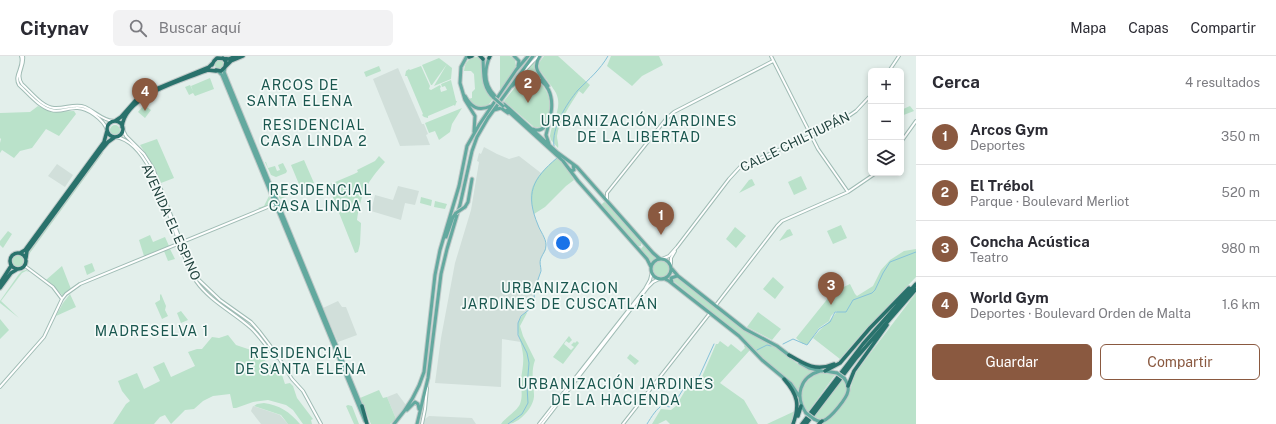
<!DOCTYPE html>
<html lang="es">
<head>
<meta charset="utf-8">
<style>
  :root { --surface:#fff; --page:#f2f2f3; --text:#2b2b33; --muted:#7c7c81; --line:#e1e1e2; --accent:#8a5940 }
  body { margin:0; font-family:"Public Sans",sans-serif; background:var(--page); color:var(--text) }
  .controls { position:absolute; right:12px; top:12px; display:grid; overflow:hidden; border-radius:6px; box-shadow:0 2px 6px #0003 }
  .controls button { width:36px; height:36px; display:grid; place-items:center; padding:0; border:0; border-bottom:1px solid var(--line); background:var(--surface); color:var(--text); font:20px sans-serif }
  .you { position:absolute; left:563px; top:187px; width:14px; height:14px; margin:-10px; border:3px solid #fff; border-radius:50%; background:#1a73e8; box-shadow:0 0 0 6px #1a73e833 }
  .badge { display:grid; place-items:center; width:26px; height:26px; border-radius:50%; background:var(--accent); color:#fff; font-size:13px; font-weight:700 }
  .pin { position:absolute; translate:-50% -33px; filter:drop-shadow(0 1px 2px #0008) }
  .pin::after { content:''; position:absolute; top:21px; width:14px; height:12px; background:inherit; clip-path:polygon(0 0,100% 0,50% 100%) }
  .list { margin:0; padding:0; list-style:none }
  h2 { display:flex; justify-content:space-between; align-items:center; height:52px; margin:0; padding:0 16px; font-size:17px }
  h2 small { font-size:13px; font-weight:400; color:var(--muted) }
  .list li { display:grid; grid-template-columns:26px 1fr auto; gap:12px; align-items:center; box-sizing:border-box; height:56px; padding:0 16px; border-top:1px solid var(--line) }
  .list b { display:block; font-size:15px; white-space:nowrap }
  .list p { margin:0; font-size:13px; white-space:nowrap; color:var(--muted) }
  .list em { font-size:13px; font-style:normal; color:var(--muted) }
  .actions { display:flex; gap:8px; padding:12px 16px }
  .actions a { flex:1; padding:9px 0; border:1px solid var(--accent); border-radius:6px; text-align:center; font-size:14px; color:var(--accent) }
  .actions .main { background:var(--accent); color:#fff }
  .icon { flex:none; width:22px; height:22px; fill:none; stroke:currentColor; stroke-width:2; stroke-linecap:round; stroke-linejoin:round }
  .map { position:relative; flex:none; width:916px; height:368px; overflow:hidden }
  header { display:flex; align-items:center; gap:24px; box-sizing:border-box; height:56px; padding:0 20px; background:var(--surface); border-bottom:1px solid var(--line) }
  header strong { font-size:19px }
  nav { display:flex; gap:22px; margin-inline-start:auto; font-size:14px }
  .search { width:280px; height:36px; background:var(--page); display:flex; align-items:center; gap:10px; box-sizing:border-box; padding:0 14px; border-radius:6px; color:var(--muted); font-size:15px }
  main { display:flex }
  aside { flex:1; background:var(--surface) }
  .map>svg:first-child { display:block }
  .built { fill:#d1dfda }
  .green { fill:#bae2ca }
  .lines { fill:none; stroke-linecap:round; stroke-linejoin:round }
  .stream { stroke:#86c2d9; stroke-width:1 }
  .secondary-casing { stroke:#a0bcb5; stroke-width:4 }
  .primary-casing { stroke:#c1cac9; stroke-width:5 }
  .highway-casing { stroke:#c1cac9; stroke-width:5.5 }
  .secondary { stroke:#fff; stroke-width:2 }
  .primary { stroke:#63a99f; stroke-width:3 }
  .highway { stroke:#29726c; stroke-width:3.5 }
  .primary-bridge-casing { stroke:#c1cac9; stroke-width:5; stroke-linecap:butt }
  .primary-bridge { stroke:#63a99f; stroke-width:3 }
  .labels { text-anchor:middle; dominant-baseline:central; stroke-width:3.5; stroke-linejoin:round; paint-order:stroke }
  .street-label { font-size:13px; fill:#20423d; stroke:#f4faf8 }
  .neighbourhood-label { font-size:14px; letter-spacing:1px; fill:#1a574f; stroke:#f4faf8 }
</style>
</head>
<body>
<header>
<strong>Citynav</strong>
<div class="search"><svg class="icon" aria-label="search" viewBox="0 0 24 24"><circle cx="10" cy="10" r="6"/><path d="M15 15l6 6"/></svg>Buscar aquí</div>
<nav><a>Mapa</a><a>Capas</a><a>Compartir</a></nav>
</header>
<main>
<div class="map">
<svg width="916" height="368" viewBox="0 0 916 368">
  <rect width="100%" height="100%" fill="#e3efeb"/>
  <path class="built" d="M398 12 422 68H424L428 78 426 79 430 89 400 90 394 75 373 23Z
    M484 91 497 98 509 103 519 100 541 117 534 128 531 145 536 164 546 186V194L541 201 540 207 541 212 538 226 535 233 534 246 530 253 521 260 518 279 521 286 502 283 501 331 435 327 441 282 455 207 471 154 479 106 477 105 479 97 481 98Z
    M57 108 73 119 65 131 48 120Z
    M398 130 419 135 415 149 405 147 401 164 371 155 375 139 393 144Z
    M338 245 342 251H346L357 279 338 286 323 252Z
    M397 337 406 349 396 363 387 341Z
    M253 350 280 359 288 368H261L251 355Z
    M429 360 472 362 476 368H424L425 363Z"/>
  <path class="green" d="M500 0H510L515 3 516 11 500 34Z
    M530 0H532L500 43 498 42Z
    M544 0H558L590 29 583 38 579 35C571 48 559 64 557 80 557 84 559 88 558 92L551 84 550 80C552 65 563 52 556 37 553 31 539 14 538 11 538 7 542 3 544 0Z
    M611 0H659L663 9 642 20 632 30 607 10Z
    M478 1 481 3C483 20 480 29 493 42 489 51 483 52 474 51L468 43 472 42V36L475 33 474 18 471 15H464C465 6 469 1 478 1Z
    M439 2 447 8 432 29H431L422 9Z
    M536 3 534 12 542 23 529 20 519 23Z
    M214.5 8a4.5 4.5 0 1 1 9 0a4.5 4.5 0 1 1-9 0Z
    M447 8 452 12 451 23 434 30Z
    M379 10 381 15 366 21 364 16Z
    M421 10 430 30 429 33 431 34 440 29 441 31 440 32 441 36 447 34 445 30 442 31 441 28 451 24 456 45H457L455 50 454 49 428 60V62L424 61 422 59 423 58 407 20H405L406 15 409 13 410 14Z
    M210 22 214 33 195 40 193 37 189 39 185 31 190 29 193 35 191 30Z
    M525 25C529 25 534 24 538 26 552 34 555 62 542 72L534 71 504 45 517 29Z
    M144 49 151 54 145 62 138 56Z
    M38 50 51 56 74 55 76 58 59 80 46 73 32 92 20 95 14 102 2 94 0 97V87L1 83 0 82V57L30 56Z
    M910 50 914 55 901 60V54Z
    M462 52 452 68 450 76 439 84 435 75 429 77 425 67Z
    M110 74a5 5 0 1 1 10 0a5 5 0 1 1-10 0Z
    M157 83 174 122 161 127 155 112 140 89Z
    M102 96 103 97 27 201 28 198Z
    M379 100 385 106C367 126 361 137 357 164L361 167 360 188 358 196 355 197 328 129 354 118 358 116 357 114 375 105Z
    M557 102 562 105 574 124 566 130 545 151 534 158C533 153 531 149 531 145 528 127 545 112 557 102Z
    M304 104 314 127 301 133 291 109Z
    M265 106H266L268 112 275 110 277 115 280 114 278 109 283 107 287 115 286 117 276 121 271 119Z
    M801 120 807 133 794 139 788 126Z
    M752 123 755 129 739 137 749 124Z
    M265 130 272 147 260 153 258 152 264 150 269 140Z
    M275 130 280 140 296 133 298 136 280 143 275 132Z
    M421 141 432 144 431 150 420 147Z
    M435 145 447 148 445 153 434 151Z
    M604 146 607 147 641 186V190H638L602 151V148Z
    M841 169 847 182 833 188 827 175Z
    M735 171 746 180 736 192 726 183Z
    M790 173 793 179 779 185 787 174Z
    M8 175 12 178 3 192 0 189V185Z
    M150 179 153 186 165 181 169 190 144 200 139 184Z
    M644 189 657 202 654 204 651 209 640 194Z
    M170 193 175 203 168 205 164 195Z
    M916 193V221L865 274 840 303 813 282C821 271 831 266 837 255L835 256 831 260 829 265 819 272 808 288H803L796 282 833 236 850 228 855 238 857 240 873 230 881 214 890 204 904 195Z
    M12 205a6 6 0 1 1 12 0a6 6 0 1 1-12 0Z
    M653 213a8 8 0 1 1 16 0a8 8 0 1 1-16 0Z
    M92 207 95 215 87 219 84 210Z
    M62 210 71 233 63 240 53 229 46 224Z
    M26 214 30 216 26 215 22 217 1 245 19 262 0 247V245L19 218 22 215Z
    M675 220 743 273 779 293 799 309 813 315 803 324 798 334 790 325 762 303 739 278 672 224Z
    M773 221 784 231 775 243 763 233Z
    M916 237V368H821C831 363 845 349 849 337 852 330 852 323 856 316Z
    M70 238 76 251 56 260 63 247Z
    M161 238 166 250 165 254 168 260 162 263 155 247 160 244V239Z
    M181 255 188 264 181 267 177 257Z
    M526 256 527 257 520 270 523 280 535 304C531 315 533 326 534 338 535 349 523 363 513 367 510 368 505 368 501 368 506 361 517 355 520 348 523 341 521 331 521 324 522 315 524 307 523 299 522 283 510 269 526 256Z
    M758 256 781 273 772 284 747 271Z
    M0 263 9 274 0 283Z
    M228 279 236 289 254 295 282 319 285 328 290 327 293 330 297 342 313 363 311 364 312 368H303L293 354 286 349 268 344 253 346 236 352H233L230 338 213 340 203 345 194 353 185 354 171 368 165 359 160 361 154 368H113L126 348 130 345 122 335 118 325 137 317 144 333 160 325 153 311 164 306 171 321 195 310 188 296 197 293H202L212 281 219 282Z
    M569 280 572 284 569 287 566 285 564 288 571 294 574 291 571 289 574 286 575 287 577 285 579 287 563 308 553 301Z
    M738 280 750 294 720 327 744 344 758 368H670L666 364 658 368H652L661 353 671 354 676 350 692 323H701L716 288H718L720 285 728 291 731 288 741 296 745 292 744 290 745 289Z
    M630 298 639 305 635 309 627 302Z
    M820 316H826L835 319 808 356C793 340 804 325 820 316Z
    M842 323C845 327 847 330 846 335 845 340 842 343 840 347 834 355 826 368 814 361Z
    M379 334 383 342 387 341 396 363 390 368H371L360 342Z
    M264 347C279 349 290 356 300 368H288L281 359 254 350 257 348Z
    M348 349 352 350 359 368H354L346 350Z
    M795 355 791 368H767Z"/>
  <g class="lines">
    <path class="stream" d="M554 90C551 72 567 47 578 34 589 23 600 14 608 0
      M533 247C535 242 534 237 535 232 537 226 539 221 541 215 541 210 539 207 541 202 543 197 546 195 546 189 546 182 540 175 538 169 525 138 532 123 557 102
      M783 288 793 283 807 289 819 273 830 266 835 256H846L853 244 872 237 875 234 883 217 890 206 916 196
      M757 294 767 289 771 290
      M508 368 522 358 528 347 527 331 529 307 527 297 518 279V267L521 260 530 253 532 250
      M647 368C652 360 656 353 664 348L669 351 674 348 690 322 699 321 714 288"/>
    <defs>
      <path id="secondary" d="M21 0C25 11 13 19 19 29 28 37 39 51 51 54 59 57 67 52 76 52 87 51 104 64 107 74
        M23 0C25 10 15 18 22 28 31 36 42 51 54 52 65 53 75 47 85 51 96 56 102 64 113 65
        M771 0 818 93 848 136
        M524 15 538 0
        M889 15 899 0
        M123 74 126 80 144 98 153 112 186 199 193 216 199 224 220 244 251 266 259 275 275 296 292 323 303 335 321 368
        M116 81C158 88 174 192 196 225 210 245 233 256 251 272 261 281 267 293 277 302
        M901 86 916 65
        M607 144V137L666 63 674 56 773 5
        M662 203 669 200 677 191 729 123 740 111 837 68 856 55 871 39
        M671 209V202L675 195
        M25 210 53 231 62 243
        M716 249 777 170 782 165 848 136 876 117
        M0 331 44 281 62 243 66 238 80 228 275 148
        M422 368 425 353 427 332
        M539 368 645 233 650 224 652 216
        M542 368 648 231 653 226 659 223
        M623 368 710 257"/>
      <path id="primary" d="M467 0 461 11 460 27 465 44 475 60 474 76
        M490 0C484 14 484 29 495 40
        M514 0 519 5 518 10
        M540 0C531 13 541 19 548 30
        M483 3C484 18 482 31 494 42
        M225 12 224 16 362 352
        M218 15 222 19 365 365
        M512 30C518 24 525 20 534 22 562 28 553 82 533 73
        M465 40C471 51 478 56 491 50
        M504 48 558 97 577 111 653 197 660 203
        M494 54 501 52 508 57
        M507 54 563 105 578 125 647 203 651 211
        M549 88 546 79 549 67
        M569 113 572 115 574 114 573 108
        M465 151 468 146 472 123
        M446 181 453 161 456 157
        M651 213a10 10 0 1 1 20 0a10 10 0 1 1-20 0Z
        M672 213 678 220 745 273 777 290 790 300
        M665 223 669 225 739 280 762 304 791 328 799 340
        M672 227 671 222 677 220
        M800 307 809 312 822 315
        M825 315 837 317
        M407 354 415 346 418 348 419 353
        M806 357C795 341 799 321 820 315
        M814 363C817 365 820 366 823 365 831 362 847 342 848 335 849 330 847 326 844 322
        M394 368C407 353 418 336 424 316L435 219 440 194 459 130 467 90 479 69 516 14 528 0
        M417 368 428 322 441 218 447 193 460 149 472 95 477 81 488 62 533 0"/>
      <path id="highway" d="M480 0 483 3
        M469 1 472 0
        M489 2 490 0
        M212 9 214 5 217 2 229 3 236 0
        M226 10 231 5 243 0
        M216 14 221 15 225 11 226 6 223 2
        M115 65 121 61 136 44 146 37 209 11 213 7
        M107 73a8 8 0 1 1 16 0a8 8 0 1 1-16 0Z
        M122 71C125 39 183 24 208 14L216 15
        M10 205a8 8 0 1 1 16 0a8 8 0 1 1-16 0Z
        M20 197 25 194 104 86 107 75
        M26 202 27 195 102 93 108 86 115 81
        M0 227 11 210
        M0 232 11 217 16 214
        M789 299C804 308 816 316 834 308
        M825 315 840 307 870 272 909 232
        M784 323C798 339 800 349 793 368
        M848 330 854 315 887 269
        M362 350 367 368
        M798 360 801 350
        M802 368 863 288 916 228
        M806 368 857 301 916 233
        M819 368 822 365"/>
    </defs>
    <use href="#secondary" class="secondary-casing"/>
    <use href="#primary" class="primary-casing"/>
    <use href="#highway" class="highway-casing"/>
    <use href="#secondary" class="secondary"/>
    <use href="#primary" class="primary"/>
    <use href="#highway" class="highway"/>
    <defs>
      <path id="primary-bridge" d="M494 42 503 50
        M456 157 465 151
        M837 317 844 322
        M806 357 814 363"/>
    </defs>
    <use href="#primary-bridge" class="primary-bridge-casing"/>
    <use href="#primary-bridge" class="primary-bridge"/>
  </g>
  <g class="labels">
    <g class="street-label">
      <text transform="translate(795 86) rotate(-26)">CALLE CHILTIUPÁN</text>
      <text transform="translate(171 166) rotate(66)">AVENIDA EL ESPINO</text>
    </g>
    <g class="neighbourhood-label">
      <text x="300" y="29">ARCOS DE<tspan x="300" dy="16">SANTA ELENA</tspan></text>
      <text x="639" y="65">URBANIZACIÓN JARDINES<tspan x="639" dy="16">DE LA LIBERTAD</tspan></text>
      <text x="314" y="69">RESIDENCIAL<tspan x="314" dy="16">CASA LINDA 2</tspan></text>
      <text x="321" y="134">RESIDENCIAL<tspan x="321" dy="16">CASA LINDA 1</tspan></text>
      <text x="560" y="232">URBANIZACION<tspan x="560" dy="16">JARDINES DE CUSCATLÁN</tspan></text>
      <text x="152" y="275">MADRESELVA 1</text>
      <text x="301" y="297">RESIDENCIAL<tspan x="301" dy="16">DE SANTA ELENA</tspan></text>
      <text x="616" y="328">URBANIZACIÓN JARDINES<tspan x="616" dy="16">DE LA HACIENDA</tspan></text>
    </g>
  </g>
</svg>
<div class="controls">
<button>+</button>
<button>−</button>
<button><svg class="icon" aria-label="layers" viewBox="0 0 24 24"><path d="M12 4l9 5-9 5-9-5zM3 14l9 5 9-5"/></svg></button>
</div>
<div class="you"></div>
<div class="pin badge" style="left:661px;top:179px">1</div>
<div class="pin badge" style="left:528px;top:47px">2</div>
<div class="pin badge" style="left:831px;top:249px">3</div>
<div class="pin badge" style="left:145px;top:55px">4</div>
</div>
<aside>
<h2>Cerca<small>4 resultados</small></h2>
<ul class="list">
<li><span class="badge">1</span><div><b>Arcos Gym</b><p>Deportes</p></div><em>350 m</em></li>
<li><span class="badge">2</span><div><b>El Trébol</b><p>Parque · Boulevard Merliot</p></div><em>520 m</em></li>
<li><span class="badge">3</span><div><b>Concha Acústica</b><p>Teatro</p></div><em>980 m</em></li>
<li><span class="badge">4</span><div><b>World Gym</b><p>Deportes · Boulevard Orden de Malta</p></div><em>1.6 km</em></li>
</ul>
<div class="actions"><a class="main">Guardar</a><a>Compartir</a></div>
</aside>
</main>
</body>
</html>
